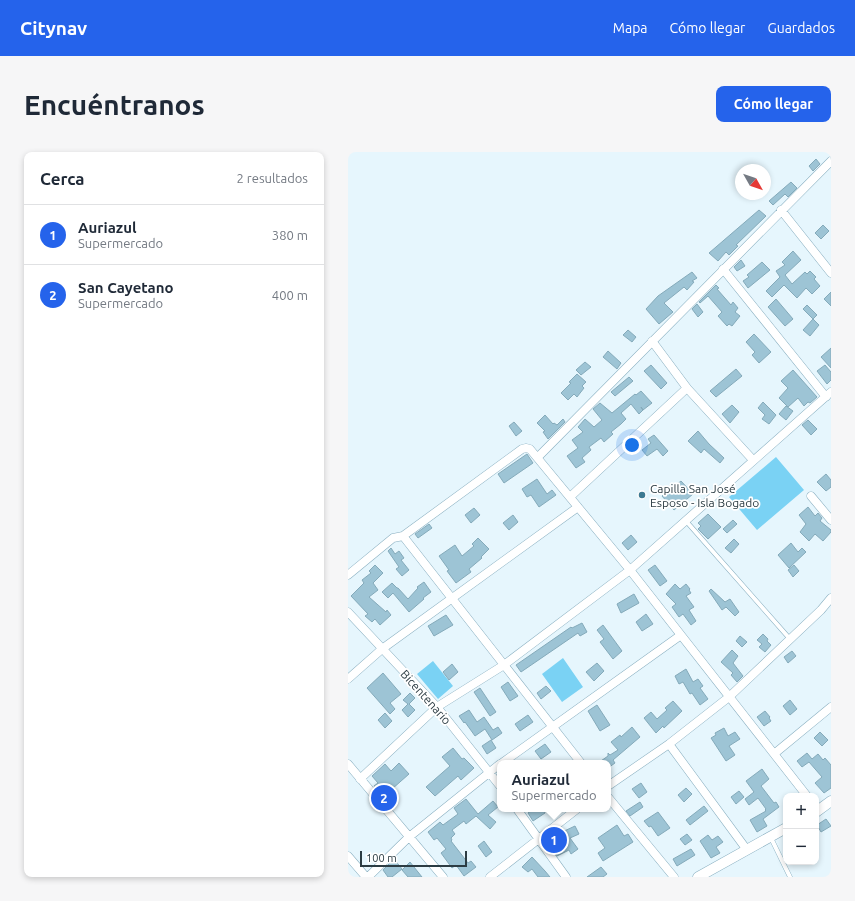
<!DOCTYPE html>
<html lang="es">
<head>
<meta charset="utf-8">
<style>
  :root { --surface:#fff; --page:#f6f6f7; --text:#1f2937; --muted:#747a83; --line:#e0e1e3; --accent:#2563eb }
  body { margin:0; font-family:Ubuntu,sans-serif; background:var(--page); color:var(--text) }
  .controls { position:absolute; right:12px; bottom:12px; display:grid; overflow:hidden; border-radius:8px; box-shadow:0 2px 6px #0003 }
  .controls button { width:36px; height:36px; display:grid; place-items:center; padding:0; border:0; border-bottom:1px solid var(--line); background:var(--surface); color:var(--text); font:20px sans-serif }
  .compass { position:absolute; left:387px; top:12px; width:36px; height:36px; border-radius:50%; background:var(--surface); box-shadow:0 2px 6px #0003; rotate:130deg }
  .scale { position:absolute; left:12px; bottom:10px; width:107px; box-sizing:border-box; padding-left:4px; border:2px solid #2c3c43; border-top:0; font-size:11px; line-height:14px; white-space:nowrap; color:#2c3c43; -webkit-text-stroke:3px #fff; paint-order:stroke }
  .you { position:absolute; left:284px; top:293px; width:14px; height:14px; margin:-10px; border:3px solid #fff; border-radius:50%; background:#1a73e8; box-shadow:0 0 0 6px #1a73e833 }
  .badge { display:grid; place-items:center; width:26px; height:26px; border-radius:50%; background:var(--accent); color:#fff; font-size:13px; font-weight:700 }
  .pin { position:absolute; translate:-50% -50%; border:2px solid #fff; box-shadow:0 1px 4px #0006 }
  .popup { position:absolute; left:149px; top:608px; width:114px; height:52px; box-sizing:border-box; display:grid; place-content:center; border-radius:8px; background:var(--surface); filter:drop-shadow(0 1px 3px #0005); font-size:13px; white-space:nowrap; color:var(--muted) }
  .popup b { font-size:15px; color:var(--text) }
  .popup::after { content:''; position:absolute; left:50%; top:100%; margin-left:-8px; border:8px solid transparent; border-top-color:var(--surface) }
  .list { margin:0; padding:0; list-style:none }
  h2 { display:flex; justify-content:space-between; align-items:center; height:52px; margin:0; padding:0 16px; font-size:17px }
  h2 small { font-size:13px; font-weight:400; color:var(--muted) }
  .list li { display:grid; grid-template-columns:26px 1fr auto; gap:12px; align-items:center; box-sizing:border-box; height:60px; padding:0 16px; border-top:1px solid var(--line) }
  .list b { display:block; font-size:15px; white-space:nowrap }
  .list p { margin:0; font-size:13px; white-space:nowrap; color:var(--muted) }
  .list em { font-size:13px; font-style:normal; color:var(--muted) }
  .map { position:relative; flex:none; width:483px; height:725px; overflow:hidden; border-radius:8px }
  header { display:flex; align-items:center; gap:24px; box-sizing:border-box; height:56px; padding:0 20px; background:var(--accent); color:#fff }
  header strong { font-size:19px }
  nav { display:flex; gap:22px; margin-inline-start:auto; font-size:14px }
  .intro { display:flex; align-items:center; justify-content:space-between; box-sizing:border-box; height:96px; padding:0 24px }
  h1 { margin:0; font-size:28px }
  .button { padding:10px 18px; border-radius:8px; background:var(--accent); color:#fff; font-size:14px; font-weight:700 }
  main { display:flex; gap:24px; padding:0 24px }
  aside { flex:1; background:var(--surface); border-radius:8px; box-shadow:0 2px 6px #0003 }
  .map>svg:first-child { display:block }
  .green { fill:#7ad2f4 }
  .building { fill:#9dc4d5; stroke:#84aaba }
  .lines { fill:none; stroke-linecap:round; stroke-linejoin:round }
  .service-casing { stroke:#89afc0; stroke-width:5 }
  .minor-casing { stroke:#89afc0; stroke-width:9 }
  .tertiary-casing { stroke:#89afc0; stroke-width:11 }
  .service { stroke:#fff; stroke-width:4 }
  .minor { stroke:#fff; stroke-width:8 }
  .tertiary { stroke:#fff; stroke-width:10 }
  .poi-dot { fill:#3e7a92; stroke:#fff; stroke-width:1.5 }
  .labels { text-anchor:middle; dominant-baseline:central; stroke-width:3.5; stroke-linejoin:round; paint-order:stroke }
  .poi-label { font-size:12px; fill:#2c3c43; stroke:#fff; text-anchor:start }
  .street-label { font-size:12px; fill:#2c3c43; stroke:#fff }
</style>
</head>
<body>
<header>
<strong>Citynav</strong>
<nav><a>Mapa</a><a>Cómo llegar</a><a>Guardados</a></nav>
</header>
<div class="intro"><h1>Encuéntranos</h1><a class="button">Cómo llegar</a></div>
<main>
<aside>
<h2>Cerca<small>2 resultados</small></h2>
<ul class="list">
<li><span class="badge">1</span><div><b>Auriazul</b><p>Supermercado</p></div><em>380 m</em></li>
<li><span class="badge">2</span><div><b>San Cayetano</b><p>Supermercado</p></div><em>400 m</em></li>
</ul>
</aside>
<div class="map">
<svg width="483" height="725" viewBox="0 0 483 725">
  <rect width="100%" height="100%" fill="#e6f6fd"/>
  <path class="green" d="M428 305 456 338 409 378 381 345Z
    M215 506 235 535 214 550 194 522Z
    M85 509 105 534 90 547 69 522Z"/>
  <path class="building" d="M468 7 472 12 465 19 461 14Z
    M443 30 449 36 440 45 437 42 425 53 421 49Z
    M411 58 418 64 388 93 390 94 381 103 378 100 370 109 361 101Z
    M475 73 481 79 473 87 467 81Z
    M445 99 453 108 437 123 444 132 457 120 459 122 462 119 468 125 466 127 472 134 464 142 458 136 449 146 436 133 424 145 418 139 432 125 428 119 437 113 434 110Z
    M393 108 397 114 389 119 386 115Z
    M414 110 422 118 400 136 395 129 401 125 399 123Z
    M344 120 349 126 344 129 346 130 339 138 336 135 316 151 325 160 311 172 298 157 310 144Z
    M368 133 371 136 369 137 383 153 385 150 390 156 387 160 392 164 384 174 381 172 379 174 370 164 374 160 360 144 352 151 351 150Z
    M483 140V154L476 147Z
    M428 147 445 167 437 174 420 155Z
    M349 152 355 160 350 165 344 157Z
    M459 153 469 163 465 167 455 157Z
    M465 167 471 173 462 184 455 178Z
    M280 178 288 185 284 190 275 183Z
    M406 182 423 200 411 211 404 203 407 200 398 190Z
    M483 196V216L473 205Z
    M260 199 273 211 269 217 255 205Z
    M237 210 243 215 233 223 228 218Z
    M303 213 319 231 313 237 296 219Z
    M477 213 483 220V228L479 232 469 219Z
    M388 217 394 224 368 245 362 239Z
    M445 218 469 245 462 251 460 250 456 254 450 246 440 255 431 246 440 236 433 229Z
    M229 222 238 230 234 234 236 236 229 245 226 242 220 248 213 241 223 231 221 230Z
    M281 225 285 229 267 244 263 240Z
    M293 239 304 251 295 258 293 255 295 258 291 262 283 252 273 261 278 267 273 272 263 280 265 282 256 290 253 286 241 295 243 298 234 306 237 310 228 316 219 304 230 296 224 288 235 280 230 275 237 267 246 275 254 268 245 257 252 251 264 261 287 242 288 243Z
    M415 250 428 263 421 272 414 267 417 263 410 256Z
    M384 253 391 260 382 271 374 262Z
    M438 254 445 259 438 268 431 262Z
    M197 263 205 272 206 271 209 273 215 267 217 270 200 287 195 280 197 279 189 271Z
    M460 268 469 277 463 283 454 273Z
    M166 270 174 279 168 284 161 274Z
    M350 279 361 292 376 306 372 311 356 297 353 301 340 289Z
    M306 283 320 299 315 304 309 297 299 304 294 298 303 291 300 287Z
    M179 302 185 311 156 331 150 322Z
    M478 322 483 328V335L478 339 469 330Z
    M189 327 199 342 204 338 208 343 191 355 183 343 179 345 174 337Z
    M333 329 345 342 326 358 314 344Z
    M460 355 467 364 470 361 474 366 472 369 483 378V380L475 389 467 382 461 389 452 380 458 372 451 363Z
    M126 356 132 363 123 371 117 363Z
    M360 362 373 375 360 387 350 377 353 374 350 371Z
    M165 363 170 370 161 378 155 371Z
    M385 368 389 372 379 381 375 377Z
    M81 372 84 376 70 386 67 382Z
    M283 383 289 390 280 398 274 391Z
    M130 386 141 397 133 405 134 406 121 417 123 420 108 431 99 419 101 418 91 404 107 393 114 404 126 394 124 392Z
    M386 387 391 392 383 401 377 396Z
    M443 391 450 400 454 396 458 400 441 416 430 403Z
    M43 396 47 402 51 399 56 406 53 408 61 418 54 424 48 417 51 415 40 399Z
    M27 413 35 421 25 431 30 438 21 445 38 460 39 458 43 463 32 473 27 467 24 470 17 464 20 462 3 444 16 431 14 428 23 421 21 419Z
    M307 413 319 429 312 434 300 418Z
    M446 413 451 419 445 425 440 418Z
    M76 430 83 440 75 446 76 447 61 460 45 441 40 446 34 440 44 431 49 436H50L60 447 70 436 69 435Z
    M327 432 332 437 338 432 342 437 341 438 343 441 338 444 346 455 341 458 348 469 343 473 335 462 331 465 324 455 328 452 318 442Z
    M363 437 377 450 382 447 391 460 387 464 378 455 374 458 361 439Z
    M286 442 291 451 273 461 269 452Z
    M298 462 305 472 294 479 288 470Z
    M98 463 105 473 86 484 80 474Z
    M234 471 239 480 232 484 230 481 173 520 168 513 223 475 224 476Z
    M255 473 274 499 265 507 252 490 256 487 249 478Z
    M415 482 420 487 419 489 423 493 417 500 411 495 414 492 409 488Z
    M392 484 399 490 394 495 388 489Z
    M384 498 390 504 385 511 395 524 389 530 383 523 385 521 373 510Z
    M444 499 448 504 440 511 436 505Z
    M249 511 256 519 246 529 238 520Z
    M104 512 110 520 101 528 95 520Z
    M338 517 345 530 350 527 355 534 352 536 360 547 352 553 344 541 342 542 335 530 331 532 327 524Z
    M35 521 53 542 42 551 47 557 42 562 19 536Z
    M160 530 170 544 162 549 153 535Z
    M198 534 203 539 193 547 189 541Z
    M132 536 148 560 142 564 126 540Z
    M62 541 67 546 61 552 67 558 60 565 54 558 60 552 55 548Z
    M442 548 449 557 442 563 435 554Z
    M325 549 334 559 316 576 315 574 308 581 296 566 303 560 309 567 319 558 317 556Z
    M249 553 262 573 252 579 240 559Z
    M121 558 129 570 136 565 145 578 150 575 154 581 144 588 137 577 127 584 117 570 116 571 111 564Z
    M417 559 422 565 421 566 423 569 416 574 409 565Z
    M37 561 44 569 37 576 30 568Z
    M180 563 185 570 172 579 167 572Z
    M284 575 292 585 265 608 267 611 260 616V611H250L260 604V601L262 603 270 598 263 590 272 583 273 585Z
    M376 576 380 584 387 580 392 587 381 594 387 603 378 609 363 586 368 583 367 581Z
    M472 580 480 588 474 594 466 586Z
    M143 588 148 596 139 602 134 594Z
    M197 592 203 600 193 607 187 599Z
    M105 596 114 607 116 606 126 616 113 628 110 624 87 644 78 635 102 614 94 605Z
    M459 601 464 607 470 602 475 608 477 606 483 613V636L476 641 467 631 474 625 461 610 454 615 449 609Z
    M51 611 61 622 35 645 26 634 30 631 24 624 37 612 43 619Z
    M414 617 421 627 413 634 426 651 428 650 431 655 415 667 419 674 409 680 402 668 418 659 417 658 418 657 410 646 401 653 397 647 406 640 398 629Z
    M293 631 299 640 291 646 284 637Z
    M338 636 344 642 336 650 330 643Z
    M391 639 396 645 388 652 383 645Z
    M118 647 130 662 145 649 150 655 140 663 148 670 142 677 128 664 118 672 116 669 104 678 107 682 103 686 104 688 103 689 120 711 123 709 128 715 116 724 108 713 104 716 93 701 98 697 89 686 86 688 80 680 92 670 95 673 110 662 106 656Z
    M292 650 295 655 282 664 278 659Z
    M356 654 360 659 342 673 338 668Z
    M185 657H195L197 661 185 669 180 661Z
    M310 660 322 676 310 684 303 674 301 675 296 669Z
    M478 667 483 674 473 680 469 673Z
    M269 673 276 684 280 682 285 690 255 709 250 701 257 696 250 686Z
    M227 674 231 682 222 686 230 697 223 702 221 698 209 704 203 692 214 685 212 681Z
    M339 682 344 688 337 693 332 687Z
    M360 683 364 688 370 684 375 690 368 695 372 701 363 706 352 689Z
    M136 689 144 700 138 705 130 694Z
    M343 697 347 703 329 714 325 707Z
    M184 705 197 719 202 725H190L184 717 180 720 174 715Z
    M46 707 54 717 44 725H40L35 718Z
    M62 710 74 725H60L54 718Z
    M253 715 259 722 255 725H239Z"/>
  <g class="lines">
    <defs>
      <path id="service" d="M338 369 442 487
        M423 686 442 725"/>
      <path id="minor" d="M433 58 483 121
        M375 117 478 245
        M304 189 339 236 405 308
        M190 305 483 9
        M463 344 483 368
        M222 345 339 236
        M55 384 233 611
        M0 423 45 386 55 384 174 297 178 296 182 297 282 418 459 644
        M0 460 89 555 152 634
        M0 527 34 497 230 355
        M321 592 399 698
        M426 602 483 555
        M154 611 333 483
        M0 612 95 725
        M12 627 89 555 156 513 282 418 483 240
        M260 634 321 592 381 545 473 458 483 446
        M260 645 326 725
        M169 657 218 725
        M0 704 18 725
        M20 725 61 685 152 612
        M142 725 229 657"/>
      <path id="tertiary" d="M468 660 483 649
        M350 725 438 676"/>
    </defs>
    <use href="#service" class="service-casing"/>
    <use href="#minor" class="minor-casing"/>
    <use href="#tertiary" class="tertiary-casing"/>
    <use href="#service" class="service"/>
    <use href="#minor" class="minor"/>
    <use href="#tertiary" class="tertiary"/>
  </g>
  <circle class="poi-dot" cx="294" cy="343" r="4"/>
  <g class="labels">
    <g class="poi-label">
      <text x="302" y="336">Capilla San José<tspan x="302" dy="14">Esposo - Isla Bogado</tspan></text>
    </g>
    <g class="street-label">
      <text transform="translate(78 545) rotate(48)">Bicentenario</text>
    </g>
  </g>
</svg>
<div class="controls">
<button>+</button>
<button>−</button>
</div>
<svg class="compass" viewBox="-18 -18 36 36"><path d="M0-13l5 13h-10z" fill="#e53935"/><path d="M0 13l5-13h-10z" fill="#747a83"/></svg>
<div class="scale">100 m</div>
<div class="you"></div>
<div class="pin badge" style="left:206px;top:688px">1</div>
<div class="popup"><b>Auriazul</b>Supermercado</div>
<div class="pin badge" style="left:36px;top:646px">2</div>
</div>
</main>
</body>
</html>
